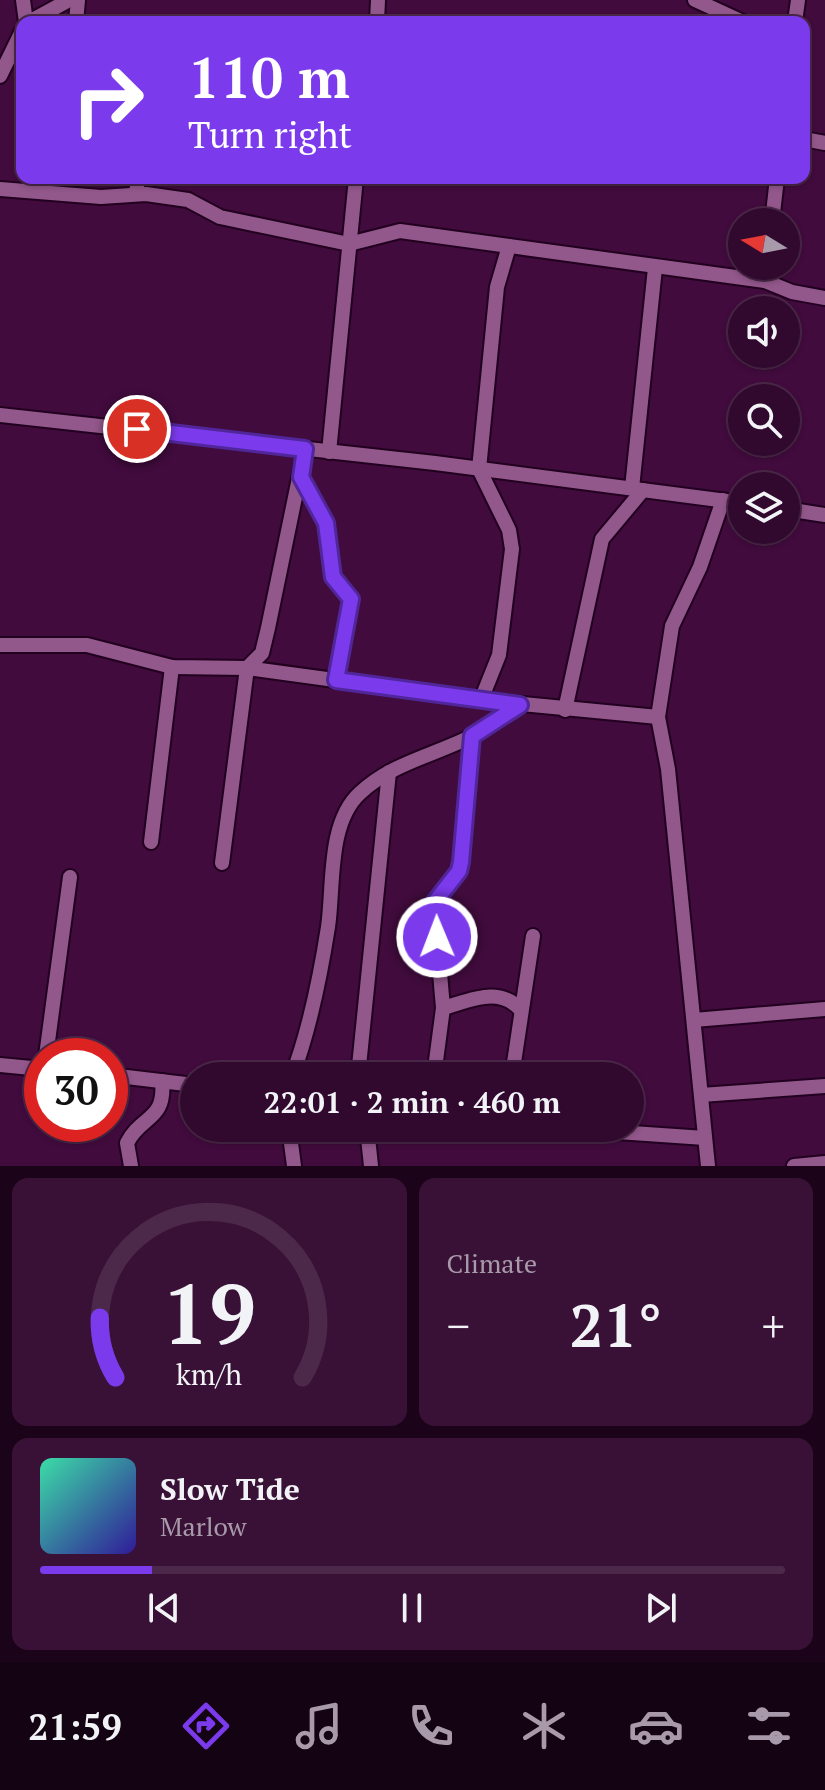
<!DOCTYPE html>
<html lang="en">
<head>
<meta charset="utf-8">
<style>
  :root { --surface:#31082e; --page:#391136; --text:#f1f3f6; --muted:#a89aaa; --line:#4c294a; --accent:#7c3aed }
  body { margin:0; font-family:"PT Serif",serif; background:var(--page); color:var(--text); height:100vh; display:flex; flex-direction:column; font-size:30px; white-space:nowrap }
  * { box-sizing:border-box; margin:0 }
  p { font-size:26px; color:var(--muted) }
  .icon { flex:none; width:44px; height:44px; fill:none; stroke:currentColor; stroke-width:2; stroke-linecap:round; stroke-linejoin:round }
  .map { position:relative; height:1166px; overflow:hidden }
  .details { display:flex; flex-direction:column; gap:12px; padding:12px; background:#1b0419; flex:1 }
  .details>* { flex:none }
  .hud { position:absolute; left:16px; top:16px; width:794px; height:168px; border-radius:16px; box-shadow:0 2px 6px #0004,0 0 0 2px var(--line); background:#7c3aed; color:#fff; overflow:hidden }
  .needle { width:52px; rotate:280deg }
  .buttons { position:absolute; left:728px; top:208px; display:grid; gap:16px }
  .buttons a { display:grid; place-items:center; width:72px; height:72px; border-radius:50%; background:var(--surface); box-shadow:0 2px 6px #0004,0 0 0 2px var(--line); font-size:40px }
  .speed { position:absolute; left:24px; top:1038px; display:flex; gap:16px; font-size:40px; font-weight:700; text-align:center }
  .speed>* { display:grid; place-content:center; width:104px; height:104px; border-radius:50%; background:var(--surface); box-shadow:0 2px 6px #0004,0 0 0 2px var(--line); line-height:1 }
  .speed .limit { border:12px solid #d22; background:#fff; color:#111 }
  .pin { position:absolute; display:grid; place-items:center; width:68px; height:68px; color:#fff; margin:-34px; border:4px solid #fff; border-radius:50%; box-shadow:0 2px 8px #0007 }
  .me { position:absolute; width:88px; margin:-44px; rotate:359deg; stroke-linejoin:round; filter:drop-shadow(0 0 6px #0008) }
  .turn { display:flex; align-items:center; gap:28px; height:168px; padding:0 40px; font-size:36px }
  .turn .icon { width:104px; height:104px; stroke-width:2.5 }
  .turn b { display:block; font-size:56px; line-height:68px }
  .big { font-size:60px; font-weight:600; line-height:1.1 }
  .details .card { flex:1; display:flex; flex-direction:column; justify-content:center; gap:12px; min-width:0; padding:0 28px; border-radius:16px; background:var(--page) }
  .details .dial { align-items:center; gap:0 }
  .dial svg { height:208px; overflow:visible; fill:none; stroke:var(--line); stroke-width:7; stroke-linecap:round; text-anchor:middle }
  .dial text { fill:var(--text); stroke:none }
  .song { display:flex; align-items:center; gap:24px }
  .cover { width:96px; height:96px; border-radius:12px; background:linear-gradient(135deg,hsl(160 70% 55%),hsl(250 70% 35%)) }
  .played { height:8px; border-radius:4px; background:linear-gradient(90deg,var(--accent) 15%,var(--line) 15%) }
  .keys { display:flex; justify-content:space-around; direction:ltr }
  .heat { display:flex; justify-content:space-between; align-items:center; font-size:44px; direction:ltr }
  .details .tiles { flex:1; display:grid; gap:12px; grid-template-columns:1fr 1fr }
  .card:last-child { grid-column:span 2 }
  .trip { position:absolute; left:180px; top:1062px; width:464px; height:80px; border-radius:40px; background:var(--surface); box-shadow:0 2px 6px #0004,0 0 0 2px var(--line); font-weight:600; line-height:80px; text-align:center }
  .menu { display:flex; height:128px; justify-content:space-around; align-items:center; background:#140312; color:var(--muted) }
  .menu .icon { width:56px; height:56px }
  .menu .selected { color:var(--accent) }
  .menu b { font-size:36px; color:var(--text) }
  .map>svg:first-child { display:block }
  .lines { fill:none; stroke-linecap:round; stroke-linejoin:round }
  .minor-casing { stroke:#220020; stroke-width:18 }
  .minor { stroke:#92578b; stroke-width:14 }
  .route-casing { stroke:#51269a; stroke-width:20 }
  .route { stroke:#7c3aed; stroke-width:14 }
</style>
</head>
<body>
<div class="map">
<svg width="825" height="1166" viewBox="0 0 825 1166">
  <rect width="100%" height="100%" fill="#410b3d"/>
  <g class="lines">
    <defs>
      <g id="minor">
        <path d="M23,0l3,22"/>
        <path d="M695,0l48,22"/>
        <path d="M29,22l40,-22"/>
        <path d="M76,22l2,-22"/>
        <path d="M377,22l1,-22"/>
        <path d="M795,22l3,-22"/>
        <path d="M0,76l22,-45"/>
        <path d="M804,139l21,4"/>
        <path d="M0,189l101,8 45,-3 42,6 32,17 129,27 51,-13 365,50 2,-15"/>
        <path d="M136,194l2,-16"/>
        <path d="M772,222l5,-44"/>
        <path d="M765,281l27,11 33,6"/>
        <path d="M0,415l435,48 307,40"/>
        <path d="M329,452l27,-274"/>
        <path d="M301,477l25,46 7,54 18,22 -15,81"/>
        <path d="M632,488l23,-220"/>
        <path d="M786,509l39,6"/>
        <path d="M0,645h87l85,22 75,1 234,32 177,17"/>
        <path d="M481,700l18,-45 13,-106 -3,-19 -30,-61 18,-182 12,-41"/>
        <path d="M565,710l37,-171 41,-49"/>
        <path d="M151,842l21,-175"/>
        <path d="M222,863l25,-195 15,-15 6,-25 37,-179"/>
        <path d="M443,1008c29,-8 56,-22 78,2"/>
        <path d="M694,1020l131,-11"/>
        <path d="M46,1056l24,-179"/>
        <path d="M0,1065l42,4"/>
        <path d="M110,1075l84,10"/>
        <path d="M292,1076c18,-47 28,-98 36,-149 6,-40 -1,-104 32,-134 31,-29 71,-37 108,-55 19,-9 35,-21 52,-33"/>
        <path d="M358,1076l31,-304"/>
        <path d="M434,1076l9,-68 -9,-105 25,-32 2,-9 11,-126"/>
        <path d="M512,1076l21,-140"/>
        <path d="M701,1095l124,-9"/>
        <path d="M289,1128l5,38"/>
        <path d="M367,1128l4,38"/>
        <path d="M559,1128l146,10"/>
        <path d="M131,1166l-4,-23c14,-28 39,-22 35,-62"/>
        <path d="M708,1166l-40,-397 -10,-52 14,-91 28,-59 23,-67"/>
        <path d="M794,1166l31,-3"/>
      </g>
    </defs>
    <use href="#minor" class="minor-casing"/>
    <use href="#minor" class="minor"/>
  </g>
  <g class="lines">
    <defs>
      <path id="route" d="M137,429l168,20 -4,28 25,46 7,54 18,22 -15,81 184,25 -48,31 -11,126 -2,9 -25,32 3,34"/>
    </defs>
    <use href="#route" class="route-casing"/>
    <use href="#route" class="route"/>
  </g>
</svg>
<div class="buttons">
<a><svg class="needle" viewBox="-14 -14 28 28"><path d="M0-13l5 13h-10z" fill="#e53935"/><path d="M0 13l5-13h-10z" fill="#a89aaa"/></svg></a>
<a><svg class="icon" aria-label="sound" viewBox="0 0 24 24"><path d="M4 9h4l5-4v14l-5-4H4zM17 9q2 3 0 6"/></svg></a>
<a><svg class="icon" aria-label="search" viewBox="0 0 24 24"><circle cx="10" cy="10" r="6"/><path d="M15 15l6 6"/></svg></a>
<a><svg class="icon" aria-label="layers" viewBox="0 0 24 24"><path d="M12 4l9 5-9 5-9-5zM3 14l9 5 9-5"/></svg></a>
</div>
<div class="speed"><div class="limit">30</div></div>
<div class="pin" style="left:137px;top:429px;background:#d93025"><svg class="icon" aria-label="arrive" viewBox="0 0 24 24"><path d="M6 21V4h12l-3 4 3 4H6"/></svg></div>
<svg class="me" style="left:437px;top:937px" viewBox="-20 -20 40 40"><circle r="17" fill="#7c3aed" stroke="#fff" stroke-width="3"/><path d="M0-11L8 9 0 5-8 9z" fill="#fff"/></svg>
<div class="trip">22:01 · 2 min · 460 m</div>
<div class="hud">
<div class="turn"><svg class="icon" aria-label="right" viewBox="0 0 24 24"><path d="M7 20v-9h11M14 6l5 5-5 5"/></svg><div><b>110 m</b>Turn right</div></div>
</div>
</div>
<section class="details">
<div class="tiles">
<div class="card dial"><svg viewBox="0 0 100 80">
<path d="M14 69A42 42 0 1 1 86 69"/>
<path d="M14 69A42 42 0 0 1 8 46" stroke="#7c3aed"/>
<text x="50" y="56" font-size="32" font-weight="700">19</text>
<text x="50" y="72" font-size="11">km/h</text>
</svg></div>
<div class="card"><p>Climate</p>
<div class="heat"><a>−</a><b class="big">21°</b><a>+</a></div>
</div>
<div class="card">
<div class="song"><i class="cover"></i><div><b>Slow Tide</b><p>Marlow</p></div></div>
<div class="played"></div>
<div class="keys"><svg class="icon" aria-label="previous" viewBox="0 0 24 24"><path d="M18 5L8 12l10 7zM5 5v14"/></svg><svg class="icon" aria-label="pause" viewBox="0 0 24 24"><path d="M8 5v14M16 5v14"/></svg><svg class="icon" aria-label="next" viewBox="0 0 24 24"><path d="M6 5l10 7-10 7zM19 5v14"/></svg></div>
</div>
</div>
</section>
<nav class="menu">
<b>21:59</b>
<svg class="icon selected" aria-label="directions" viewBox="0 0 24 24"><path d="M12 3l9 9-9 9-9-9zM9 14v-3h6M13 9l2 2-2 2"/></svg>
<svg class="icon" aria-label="music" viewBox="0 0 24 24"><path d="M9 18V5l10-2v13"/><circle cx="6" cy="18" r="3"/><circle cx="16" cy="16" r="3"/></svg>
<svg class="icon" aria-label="phone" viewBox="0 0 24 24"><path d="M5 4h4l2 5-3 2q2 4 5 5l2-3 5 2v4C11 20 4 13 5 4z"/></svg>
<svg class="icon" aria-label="climate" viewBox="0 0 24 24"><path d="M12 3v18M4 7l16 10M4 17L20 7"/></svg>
<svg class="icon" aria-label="car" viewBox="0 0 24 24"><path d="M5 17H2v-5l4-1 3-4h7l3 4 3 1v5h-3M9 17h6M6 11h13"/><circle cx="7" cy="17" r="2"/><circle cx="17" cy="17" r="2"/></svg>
<svg class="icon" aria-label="filters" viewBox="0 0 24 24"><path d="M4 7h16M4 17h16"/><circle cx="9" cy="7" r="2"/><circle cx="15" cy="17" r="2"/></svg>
</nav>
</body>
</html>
